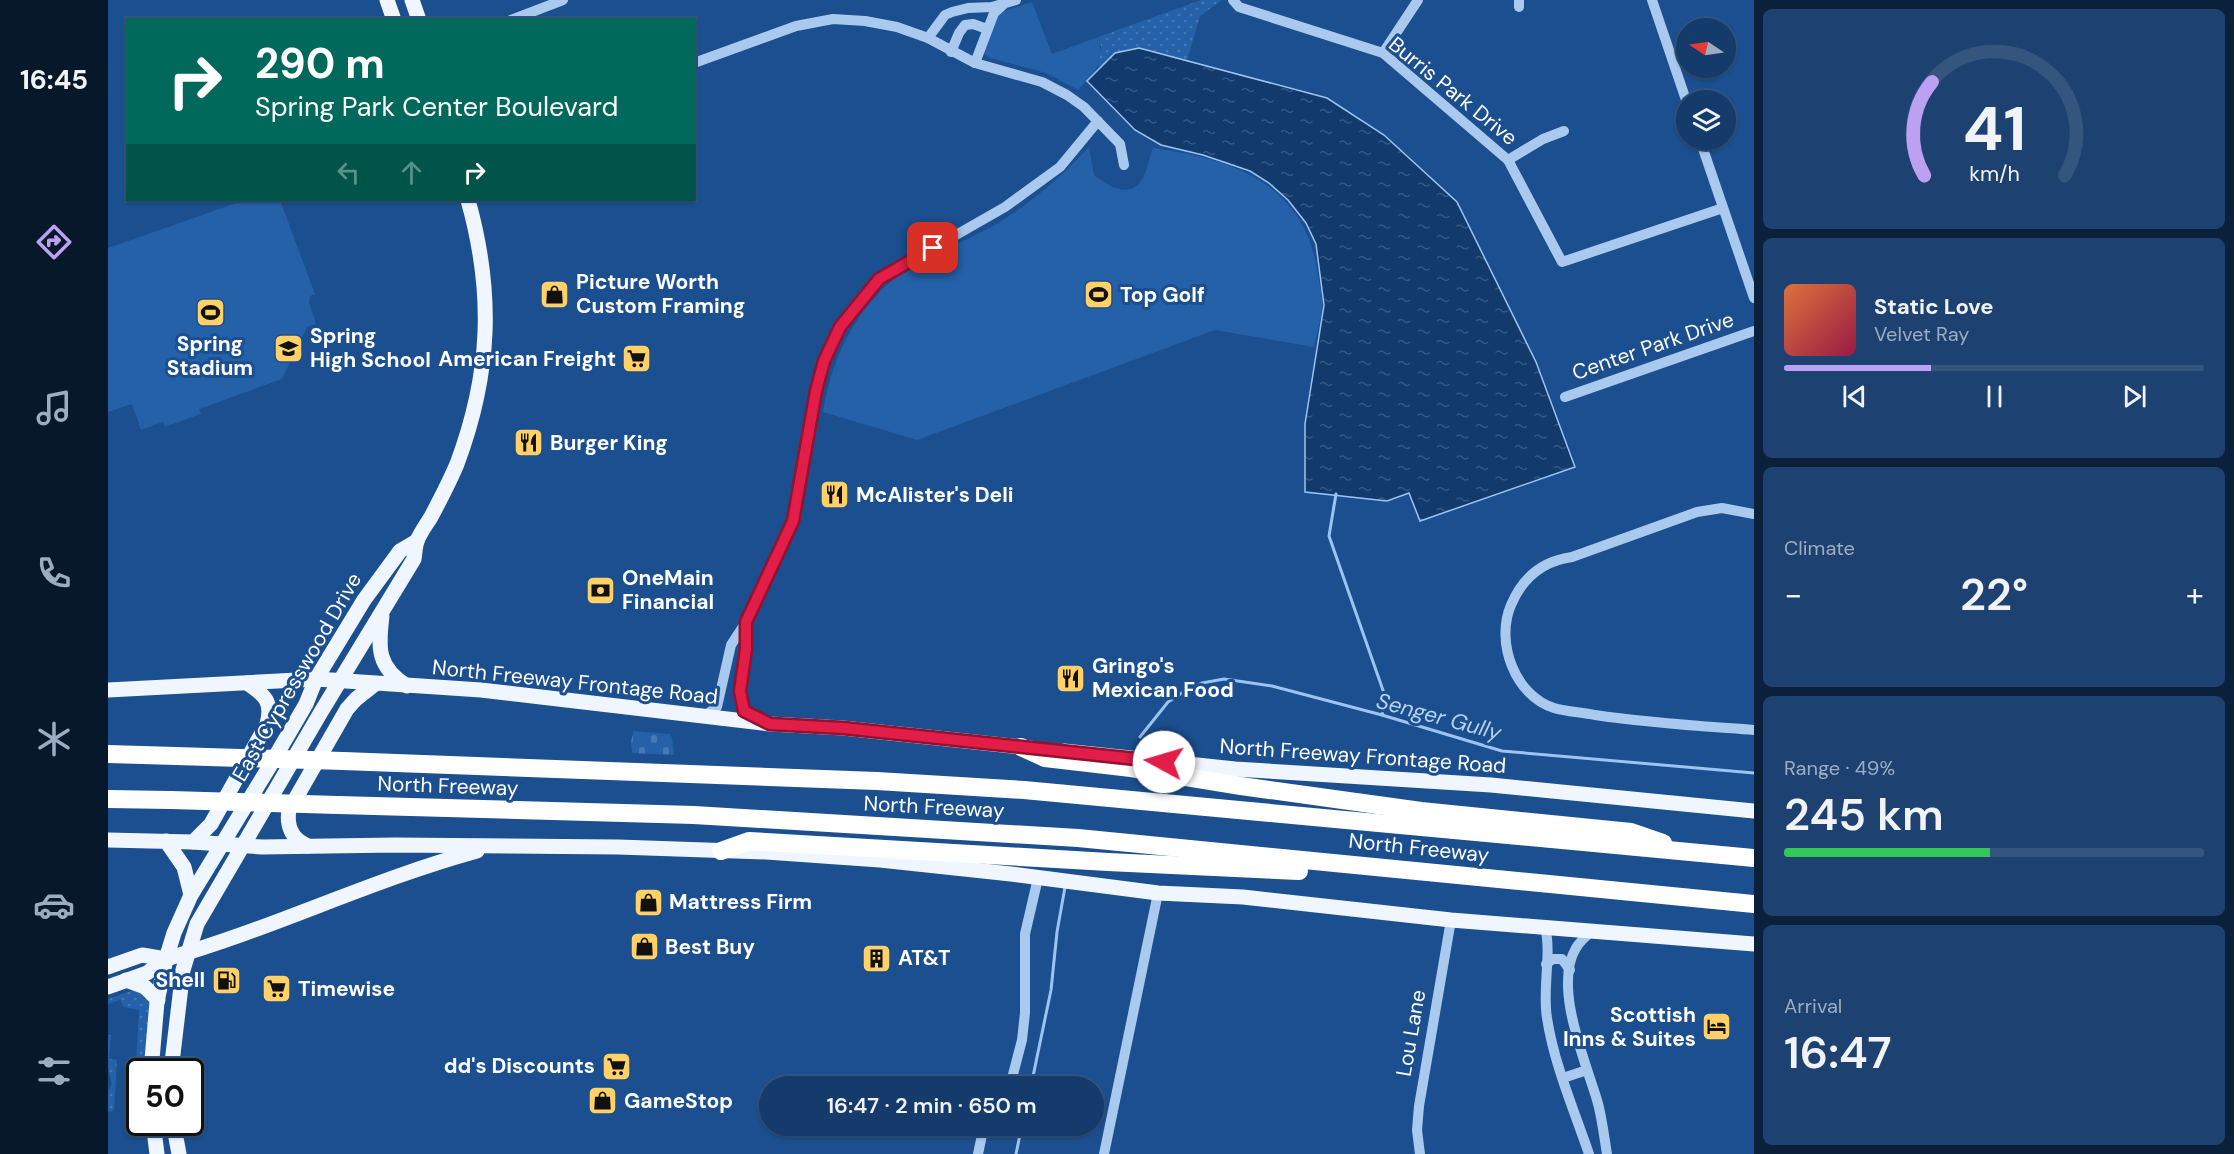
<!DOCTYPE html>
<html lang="en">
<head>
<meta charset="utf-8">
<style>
  :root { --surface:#143b6b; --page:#1d4271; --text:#f1f3f6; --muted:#9dadc1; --line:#33557e; --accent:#bca0f2 }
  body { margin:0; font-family:"DM Sans",sans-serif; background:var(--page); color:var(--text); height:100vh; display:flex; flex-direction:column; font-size:22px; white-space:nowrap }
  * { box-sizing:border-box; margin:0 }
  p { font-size:20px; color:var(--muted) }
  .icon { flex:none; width:33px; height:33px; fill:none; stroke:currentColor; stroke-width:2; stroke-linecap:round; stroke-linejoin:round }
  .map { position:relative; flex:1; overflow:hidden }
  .drawer { display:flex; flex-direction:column; gap:9px; padding:9px; background:#0b203b; width:480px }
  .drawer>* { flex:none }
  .top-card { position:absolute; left:18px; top:18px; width:570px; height:183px; border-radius:0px; box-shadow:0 2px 4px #0004,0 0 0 2px var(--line); background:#00695c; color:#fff; overflow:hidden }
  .needle { width:39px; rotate:283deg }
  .fabs { position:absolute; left:1568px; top:18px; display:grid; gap:12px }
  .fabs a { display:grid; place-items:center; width:60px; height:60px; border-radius:50%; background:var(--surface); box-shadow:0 2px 4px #0004,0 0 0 2px var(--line); font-size:30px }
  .speed { position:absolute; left:18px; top:1058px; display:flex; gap:12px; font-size:30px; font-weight:700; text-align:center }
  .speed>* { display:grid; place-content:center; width:78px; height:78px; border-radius:50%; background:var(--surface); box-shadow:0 2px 4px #0004,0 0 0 2px var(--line); line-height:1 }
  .speed .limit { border:3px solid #111; border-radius:9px; background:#fff; color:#111 }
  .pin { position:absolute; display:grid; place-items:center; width:51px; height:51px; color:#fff; margin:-26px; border-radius:12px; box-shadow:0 3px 9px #0006 }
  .me { position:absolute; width:66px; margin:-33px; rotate:276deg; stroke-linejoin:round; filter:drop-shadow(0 0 4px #0008) }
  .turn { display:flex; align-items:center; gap:21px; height:126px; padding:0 30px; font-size:27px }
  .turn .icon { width:78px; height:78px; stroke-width:2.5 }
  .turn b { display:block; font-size:42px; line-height:51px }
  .lanes { display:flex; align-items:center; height:57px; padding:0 30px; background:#0003; justify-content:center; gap:30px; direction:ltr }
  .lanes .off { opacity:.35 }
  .big { font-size:45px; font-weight:600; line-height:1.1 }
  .drawer .card { flex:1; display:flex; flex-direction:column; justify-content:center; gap:9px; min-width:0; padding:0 21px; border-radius:9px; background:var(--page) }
  .drawer .dial { align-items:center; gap:0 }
  .dial svg { height:156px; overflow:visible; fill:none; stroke:var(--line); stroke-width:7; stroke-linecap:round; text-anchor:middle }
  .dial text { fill:var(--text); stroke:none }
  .song { display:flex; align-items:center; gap:18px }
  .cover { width:72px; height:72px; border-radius:9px; background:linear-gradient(135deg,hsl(20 70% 55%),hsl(340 70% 35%)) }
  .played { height:6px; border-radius:3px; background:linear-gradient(90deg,var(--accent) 35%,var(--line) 35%) }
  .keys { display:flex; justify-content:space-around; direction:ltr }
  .heat { display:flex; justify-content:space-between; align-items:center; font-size:33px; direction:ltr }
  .charge { height:9px; border-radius:4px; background:linear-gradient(90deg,#34c759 49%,var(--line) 0) }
  .trip { position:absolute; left:651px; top:1076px; width:345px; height:60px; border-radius:30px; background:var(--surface); box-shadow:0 2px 4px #0004,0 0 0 2px var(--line); font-weight:600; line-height:60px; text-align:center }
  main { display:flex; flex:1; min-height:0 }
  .tab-bar { display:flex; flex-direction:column; width:108px; justify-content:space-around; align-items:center; background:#08182b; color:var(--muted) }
  .tab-bar .icon { width:42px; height:42px }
  .tab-bar .selected { color:var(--accent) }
  .tab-bar b { font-size:27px; color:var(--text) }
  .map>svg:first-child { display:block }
  .grass { fill:url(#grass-dots) }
  .cemetery { fill:url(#cemetery-stones) }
  .park { fill:#2461a8 }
  .water { fill:url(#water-ripples); stroke:#9cc4f0; stroke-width:1.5 }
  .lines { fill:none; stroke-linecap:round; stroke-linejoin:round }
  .stream { stroke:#9cc4f0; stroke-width:3 }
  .minor { stroke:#a9c9ee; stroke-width:10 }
  .major { stroke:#f0f6ff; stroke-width:15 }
  .highway { stroke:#fff; stroke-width:18 }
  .highway-bridge { stroke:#fff; stroke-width:18 }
  .route-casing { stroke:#92132f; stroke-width:15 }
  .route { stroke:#e11d48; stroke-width:10 }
  .labels { text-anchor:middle; stroke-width:6; stroke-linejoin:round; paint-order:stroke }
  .street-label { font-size:21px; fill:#fff; stroke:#1b4f8f }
  .poi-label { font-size:21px; font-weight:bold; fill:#fff; stroke:#1b4f8f; text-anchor:start }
  .water-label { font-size:22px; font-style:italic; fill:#b5d3f5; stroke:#1b4f8f }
</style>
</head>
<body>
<main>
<nav class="tab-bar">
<b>16:45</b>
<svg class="icon selected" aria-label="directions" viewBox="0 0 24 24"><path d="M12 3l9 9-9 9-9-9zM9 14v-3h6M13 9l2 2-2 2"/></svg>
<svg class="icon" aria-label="music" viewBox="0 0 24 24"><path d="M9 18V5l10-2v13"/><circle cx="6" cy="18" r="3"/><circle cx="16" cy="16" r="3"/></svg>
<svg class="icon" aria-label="phone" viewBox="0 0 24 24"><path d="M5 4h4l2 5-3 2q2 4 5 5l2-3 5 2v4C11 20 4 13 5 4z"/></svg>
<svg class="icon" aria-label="climate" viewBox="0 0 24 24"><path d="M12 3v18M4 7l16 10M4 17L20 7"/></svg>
<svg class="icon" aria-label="car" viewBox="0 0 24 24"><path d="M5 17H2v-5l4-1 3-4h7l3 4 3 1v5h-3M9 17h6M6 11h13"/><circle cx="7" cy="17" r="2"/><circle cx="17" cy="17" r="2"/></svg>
<svg class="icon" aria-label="filters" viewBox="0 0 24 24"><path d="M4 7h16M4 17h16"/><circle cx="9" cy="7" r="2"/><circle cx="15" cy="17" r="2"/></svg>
</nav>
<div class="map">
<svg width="1646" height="1154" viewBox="0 0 1646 1154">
  <defs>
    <pattern id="grass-dots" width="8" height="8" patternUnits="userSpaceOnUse" patternTransform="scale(1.5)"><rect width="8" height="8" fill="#2461a8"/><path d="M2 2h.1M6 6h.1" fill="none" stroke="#4579b5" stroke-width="1.8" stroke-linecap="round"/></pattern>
    <pattern id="cemetery-stones" width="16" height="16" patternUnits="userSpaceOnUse" patternTransform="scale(1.5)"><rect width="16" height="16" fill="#2461a8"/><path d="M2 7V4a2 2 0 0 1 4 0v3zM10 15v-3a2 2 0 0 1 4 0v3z" fill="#4579b5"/></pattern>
    <pattern id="water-ripples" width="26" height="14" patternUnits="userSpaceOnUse" patternTransform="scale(1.5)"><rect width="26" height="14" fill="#123a6d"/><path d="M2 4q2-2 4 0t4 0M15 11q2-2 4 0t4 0" fill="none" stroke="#365883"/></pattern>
  </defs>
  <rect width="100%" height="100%" fill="#1b4f8f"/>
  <g class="grass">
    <path d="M1093,0h21l-22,16 -13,44 -48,-12 -24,5 -17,16 3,-23 -3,-9z"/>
    <path d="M25,990h6l12,14 -5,67h-6l-1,45 -14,1 8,-2 6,-105 -16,-3 -3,-7 -12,4v-5z"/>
    <path d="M0,1035h3l-2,24 8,1 -3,51 -6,1v-20l4,-8 -4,-17z"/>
  </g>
  <path class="cemetery" d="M525,731l37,3 2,4 2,17 -42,-2 -1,-10z"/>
  <g class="park">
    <path d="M924,2l20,52 46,-17c7,27 -3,35 -20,53l-32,-17 -56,-15 -5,-3 -2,-5 16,-37z"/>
    <path d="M981,147l5,28c12,10 35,24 47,6 6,-9 8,-23 12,-33 77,10 151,35 164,122 2,12 6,25 5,37 -1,13 -5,27 -8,40l-99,-17 -298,110 -94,-28c9,-60 40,-118 94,-149 28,-15 59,-26 86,-43 32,-20 60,-45 86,-73z"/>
    <path d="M137,200h35l35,94 -5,2 -1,6 7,22 -9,3 -25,52 -83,30 2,5 -36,13 -2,-5 -22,8 -9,-26 -24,8v-164z"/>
  </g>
  <path class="water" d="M1031,48l188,50 57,37 73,67 79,160 39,105 -155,54 -11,-28 -22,8 -82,-9v-68l19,-119 -8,-61 -10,-21 -18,-23 -19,-17 -19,-12 -47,-16 -42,-10 -26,-15 -48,-49 28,-28z"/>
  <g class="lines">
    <g class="stream">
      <path d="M1228,494l-7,42 56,160 -3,19"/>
      <path d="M1032,737l28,-35 17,-11 17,-8 22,-4 48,7 110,29 120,36 252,22"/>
      <path d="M923,1086l20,-96 6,-58 8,-45"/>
      <path d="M908,1154l6,-29"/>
    </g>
    <g class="minor">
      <path d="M1125,0l6,7 144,46 125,107 54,102 161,-54"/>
      <path d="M1411,0v7"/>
      <path d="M1544,0l34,100"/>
      <path d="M403,20l52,-20"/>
      <path d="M820,38l17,-23 7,-3 16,-4 24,-1 24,-7"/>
      <path d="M843,52l8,-19 6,-8 8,-1 14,5"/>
      <path d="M1275,53l35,-53"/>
      <path d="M586,63l102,-37 37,-7 32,2 32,6 31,11 47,25 67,19 25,13 17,12 36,37 4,21"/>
      <path d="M867,63l19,-50 9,-8"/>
      <path d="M1592,140l54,158"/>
      <path d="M1400,160l35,-21 21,-8"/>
      <path d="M1457,397l189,-66"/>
      <path d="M1646,514l-32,-6 -25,4 -125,45c-30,4 -50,22 -61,48 -16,37 4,91 43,103 13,4 28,4 41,7 53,8 106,11 159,15"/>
      <path d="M638,622v27l-6,42 4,20 18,9"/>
      <path d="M596,716l13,-9 14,-62 15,-23 47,-101 23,-130 8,-30 16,-34 39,-48 126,-72 55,-40 38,-46"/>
      <path d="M1437,927c7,27 -3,61 2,91 7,46 27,92 42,136"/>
      <path d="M1484,931c-6,5 -12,10 -16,17 -23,38 9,112 21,152 5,17 7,36 10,54"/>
      <path d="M1438,964l7,-5h9l8,11"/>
      <path d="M1455,1078l24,-8"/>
      <path d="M902,1086l12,-46 3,-27v-79l13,-56"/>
      <path d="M870,1154l4,-19 5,-10"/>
      <path d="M996,1154l54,-261"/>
      <path d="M1312,1154l-3,-24 2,-24 32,-186"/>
    </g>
    <g class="major">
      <path d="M279,0l7,20"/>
      <path d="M304,0l7,20"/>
      <path d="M274,616c-4,32 -5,51 25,70"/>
      <path d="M0,690l208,-11 165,11 289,34 73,4 188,20"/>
      <path d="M956,751l171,18 256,16 263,26"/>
      <path d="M0,840l85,2 69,5 133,-2 223,2 148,5 114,8 131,14 147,19 85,4 208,23 303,24"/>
      <path d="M58,841l18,26 7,28"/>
      <path d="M85,842l18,-18 56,-100c6,-22 -2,-29 -20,-41"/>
      <path d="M200,846c-15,-6 -22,-19 -19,-36l58,-101 9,-10 19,-15"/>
      <path d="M0,967l34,-12 24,4"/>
      <path d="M18,980l19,7 13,13"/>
      <path d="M0,987l39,-14 19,-14c106,-30 205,-79 311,-108"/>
      <path d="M43,1071l6,-69 9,-43 8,-26 17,-38 80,-131 35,-60 10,-25 48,-79 36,-49 17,-10"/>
      <path d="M63,1071l12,-101 14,-46 124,-212 93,-153c1,-5 1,-12 3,-18 3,-8 9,-16 14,-24 9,-17 18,-34 26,-53 34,-91 37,-171 11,-264"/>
      <path d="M45,1122l4,32"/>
      <path d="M65,1122l6,32"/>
    </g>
    <g class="highway">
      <path d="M913,747l24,11 86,10 110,18 180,25 210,21 32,11"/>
      <path d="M0,754l68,2"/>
      <path d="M235,761l534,20 147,9 730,68"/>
      <path d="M0,799l63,1"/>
      <path d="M230,805l356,10 384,23 676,66"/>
      <path d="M613,851l28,-10 359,21 191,9"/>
    </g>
    <g class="highway-bridge">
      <path d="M68,756l167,5"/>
      <path d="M63,800l167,5"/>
    </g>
  </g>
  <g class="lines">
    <defs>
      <path id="route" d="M825,248l-54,31 -39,48 -16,34 -8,30 -23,130 -47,101v27l-6,42 4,20 26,13 73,4 321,34"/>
    </defs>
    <use href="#route" class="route-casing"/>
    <use href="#route" class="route"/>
  </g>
  <defs>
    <symbol id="shop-square" viewBox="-11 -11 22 22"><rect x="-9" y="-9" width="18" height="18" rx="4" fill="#ffd166" stroke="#1b4f8f"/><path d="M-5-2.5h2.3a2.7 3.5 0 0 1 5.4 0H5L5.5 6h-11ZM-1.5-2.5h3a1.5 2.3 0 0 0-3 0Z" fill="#111"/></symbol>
    <symbol id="stadium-square" viewBox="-11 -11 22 22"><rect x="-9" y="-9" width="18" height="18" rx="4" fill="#ffd166" stroke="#1b4f8f"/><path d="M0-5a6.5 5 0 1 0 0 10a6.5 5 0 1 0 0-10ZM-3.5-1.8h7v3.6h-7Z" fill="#111"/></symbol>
    <symbol id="school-square" viewBox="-11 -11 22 22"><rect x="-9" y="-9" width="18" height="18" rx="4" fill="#ffd166" stroke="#1b4f8f"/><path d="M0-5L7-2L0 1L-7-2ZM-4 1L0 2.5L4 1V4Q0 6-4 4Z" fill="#111"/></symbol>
    <symbol id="supermarket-square" viewBox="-11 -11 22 22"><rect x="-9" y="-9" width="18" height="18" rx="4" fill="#ffd166" stroke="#1b4f8f"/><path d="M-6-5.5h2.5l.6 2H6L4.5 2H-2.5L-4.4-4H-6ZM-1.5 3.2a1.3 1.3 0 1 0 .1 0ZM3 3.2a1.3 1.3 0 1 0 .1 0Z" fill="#111"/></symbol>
    <symbol id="restaurant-square" viewBox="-11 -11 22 22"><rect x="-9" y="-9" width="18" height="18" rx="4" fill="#ffd166" stroke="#1b4f8f"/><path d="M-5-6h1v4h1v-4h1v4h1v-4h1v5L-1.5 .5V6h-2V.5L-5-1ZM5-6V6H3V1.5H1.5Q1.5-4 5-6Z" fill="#111"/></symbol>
    <symbol id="bank-square" viewBox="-11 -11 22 22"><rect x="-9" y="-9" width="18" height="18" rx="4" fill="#ffd166" stroke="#1b4f8f"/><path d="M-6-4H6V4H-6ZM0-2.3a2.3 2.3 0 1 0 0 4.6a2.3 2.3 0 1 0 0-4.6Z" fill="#111"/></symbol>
    <symbol id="building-square" viewBox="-11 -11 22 22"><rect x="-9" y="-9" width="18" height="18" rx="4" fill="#ffd166" stroke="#1b4f8f"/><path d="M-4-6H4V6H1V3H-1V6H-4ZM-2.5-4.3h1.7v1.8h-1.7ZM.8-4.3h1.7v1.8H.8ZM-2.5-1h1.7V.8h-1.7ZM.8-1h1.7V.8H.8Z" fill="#111"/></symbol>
    <symbol id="fuel-square" viewBox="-11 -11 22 22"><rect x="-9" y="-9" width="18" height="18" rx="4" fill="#ffd166" stroke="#1b4f8f"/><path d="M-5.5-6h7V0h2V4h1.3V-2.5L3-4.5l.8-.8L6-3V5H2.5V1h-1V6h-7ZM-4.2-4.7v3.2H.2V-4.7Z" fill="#111"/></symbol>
    <symbol id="hotel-square" viewBox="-11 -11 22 22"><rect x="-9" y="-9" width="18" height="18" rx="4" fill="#ffd166" stroke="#1b4f8f"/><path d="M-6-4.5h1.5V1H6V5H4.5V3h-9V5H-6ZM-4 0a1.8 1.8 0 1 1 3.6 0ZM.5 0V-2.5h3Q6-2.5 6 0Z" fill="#111"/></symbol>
  </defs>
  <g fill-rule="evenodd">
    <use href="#shop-square" x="430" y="278" width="33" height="33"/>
    <use href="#stadium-square" x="974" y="278" width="33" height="33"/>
    <use href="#stadium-square" x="86" y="296" width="33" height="33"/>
    <use href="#school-square" x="164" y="332" width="33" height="33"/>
    <use href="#supermarket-square" x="512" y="342" width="33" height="33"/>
    <use href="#restaurant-square" x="404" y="426" width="33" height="33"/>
    <use href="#restaurant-square" x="710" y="478" width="33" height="33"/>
    <use href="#bank-square" x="476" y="574" width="33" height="33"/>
    <use href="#restaurant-square" x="946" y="662" width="33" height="33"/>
    <use href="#shop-square" x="524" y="886" width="33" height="33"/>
    <use href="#shop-square" x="520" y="930" width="33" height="33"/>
    <use href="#building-square" x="752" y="942" width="33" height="33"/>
    <use href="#fuel-square" x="102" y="964" width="33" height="33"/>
    <use href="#supermarket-square" x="152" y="972" width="33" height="33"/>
    <use href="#hotel-square" x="1592" y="1010" width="33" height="33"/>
    <use href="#supermarket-square" x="492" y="1050" width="33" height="33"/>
    <use href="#shop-square" x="478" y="1084" width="33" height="33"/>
  </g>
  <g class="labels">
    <g class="street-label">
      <text transform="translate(1345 91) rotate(39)" y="7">Burris Park Drive</text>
      <text transform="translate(1545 346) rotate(-19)" y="7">Center Park Drive</text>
      <text transform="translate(189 677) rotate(-60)" y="7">East Cypresswood Drive</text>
      <text transform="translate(467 682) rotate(6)" y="7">North Freeway Frontage Road</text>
      <text transform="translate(1255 756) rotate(4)" y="7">North Freeway Frontage Road</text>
      <text transform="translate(340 786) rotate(2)" y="7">North Freeway</text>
      <text transform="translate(826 807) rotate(3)" y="7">North Freeway</text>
      <text transform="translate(1311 848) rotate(6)" y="7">North Freeway</text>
      <text transform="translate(1303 1033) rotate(-80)" y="7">Lou Lane</text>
    </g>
    <g class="poi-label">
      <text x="468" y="289">Picture Worth<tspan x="468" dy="24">Custom Framing</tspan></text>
      <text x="1012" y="302">Top Golf</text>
      <text x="202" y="343">Spring<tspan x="202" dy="24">High School</tspan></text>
      <text x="102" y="351" text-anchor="middle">Spring<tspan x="102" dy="24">Stadium</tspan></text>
      <text x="508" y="366" text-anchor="end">American Freight</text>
      <text x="442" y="450">Burger King</text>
      <text x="748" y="502">McAlister's Deli</text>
      <text x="514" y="585">OneMain<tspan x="514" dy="24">Financial</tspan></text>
      <text x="984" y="673">Gringo's<tspan x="984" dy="24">Mexican Food</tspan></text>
      <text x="561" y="909">Mattress Firm</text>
      <text x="557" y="954">Best Buy</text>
      <text x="790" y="965">AT&amp;T</text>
      <text x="97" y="987" text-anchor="end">Shell</text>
      <text x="190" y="996">Timewise</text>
      <text x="1588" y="1022" text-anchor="end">Scottish<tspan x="1588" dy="24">Inns &amp; Suites</tspan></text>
      <text x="487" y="1073" text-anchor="end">dd's Discounts</text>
      <text x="516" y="1108">GameStop</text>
    </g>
    <g class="water-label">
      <text transform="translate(1331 716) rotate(15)" y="8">Senger Gully</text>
    </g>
  </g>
</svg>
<div class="fabs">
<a><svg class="needle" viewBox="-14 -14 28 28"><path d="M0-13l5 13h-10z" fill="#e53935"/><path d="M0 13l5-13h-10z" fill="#9dadc1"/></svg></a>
<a><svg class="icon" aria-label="layers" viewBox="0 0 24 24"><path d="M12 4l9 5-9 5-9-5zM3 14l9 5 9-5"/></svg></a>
</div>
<div class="speed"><div class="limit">50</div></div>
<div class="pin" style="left:825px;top:248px;background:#d93025"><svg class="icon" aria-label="arrive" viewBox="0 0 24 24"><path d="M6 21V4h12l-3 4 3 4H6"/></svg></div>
<svg class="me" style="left:1056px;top:762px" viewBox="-20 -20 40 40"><circle r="19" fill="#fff"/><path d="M0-13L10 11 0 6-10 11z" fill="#e11d48"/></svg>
<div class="trip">16:47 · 2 min · 650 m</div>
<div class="top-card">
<div class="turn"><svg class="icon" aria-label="right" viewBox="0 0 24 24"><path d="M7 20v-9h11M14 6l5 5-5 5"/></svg><div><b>290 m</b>Spring Park Center Boulevard</div></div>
<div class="lanes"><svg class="icon off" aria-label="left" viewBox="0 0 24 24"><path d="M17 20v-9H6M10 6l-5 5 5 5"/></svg><svg class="icon off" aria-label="ahead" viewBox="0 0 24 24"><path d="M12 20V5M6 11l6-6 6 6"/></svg><svg class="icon" aria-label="right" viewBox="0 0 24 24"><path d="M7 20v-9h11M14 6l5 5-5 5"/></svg></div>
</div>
</div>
<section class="drawer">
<div class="card dial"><svg viewBox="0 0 100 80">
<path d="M14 69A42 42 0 1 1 86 69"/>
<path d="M14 69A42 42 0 0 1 18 21" stroke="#bca0f2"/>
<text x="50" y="56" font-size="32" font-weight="700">41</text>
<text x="50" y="72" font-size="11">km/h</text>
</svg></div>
<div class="card">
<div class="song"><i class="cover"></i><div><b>Static Love</b><p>Velvet Ray</p></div></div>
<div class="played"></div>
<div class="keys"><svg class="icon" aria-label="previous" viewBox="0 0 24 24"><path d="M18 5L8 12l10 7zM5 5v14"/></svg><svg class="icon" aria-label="pause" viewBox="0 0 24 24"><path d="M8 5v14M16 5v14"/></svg><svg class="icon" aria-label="next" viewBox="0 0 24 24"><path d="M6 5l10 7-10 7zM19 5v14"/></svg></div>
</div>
<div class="card"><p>Climate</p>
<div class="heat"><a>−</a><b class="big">22°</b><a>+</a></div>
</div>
<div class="card"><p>Range · 49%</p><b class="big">245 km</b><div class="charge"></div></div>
<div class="card"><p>Arrival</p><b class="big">16:47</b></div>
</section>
</main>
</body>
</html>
